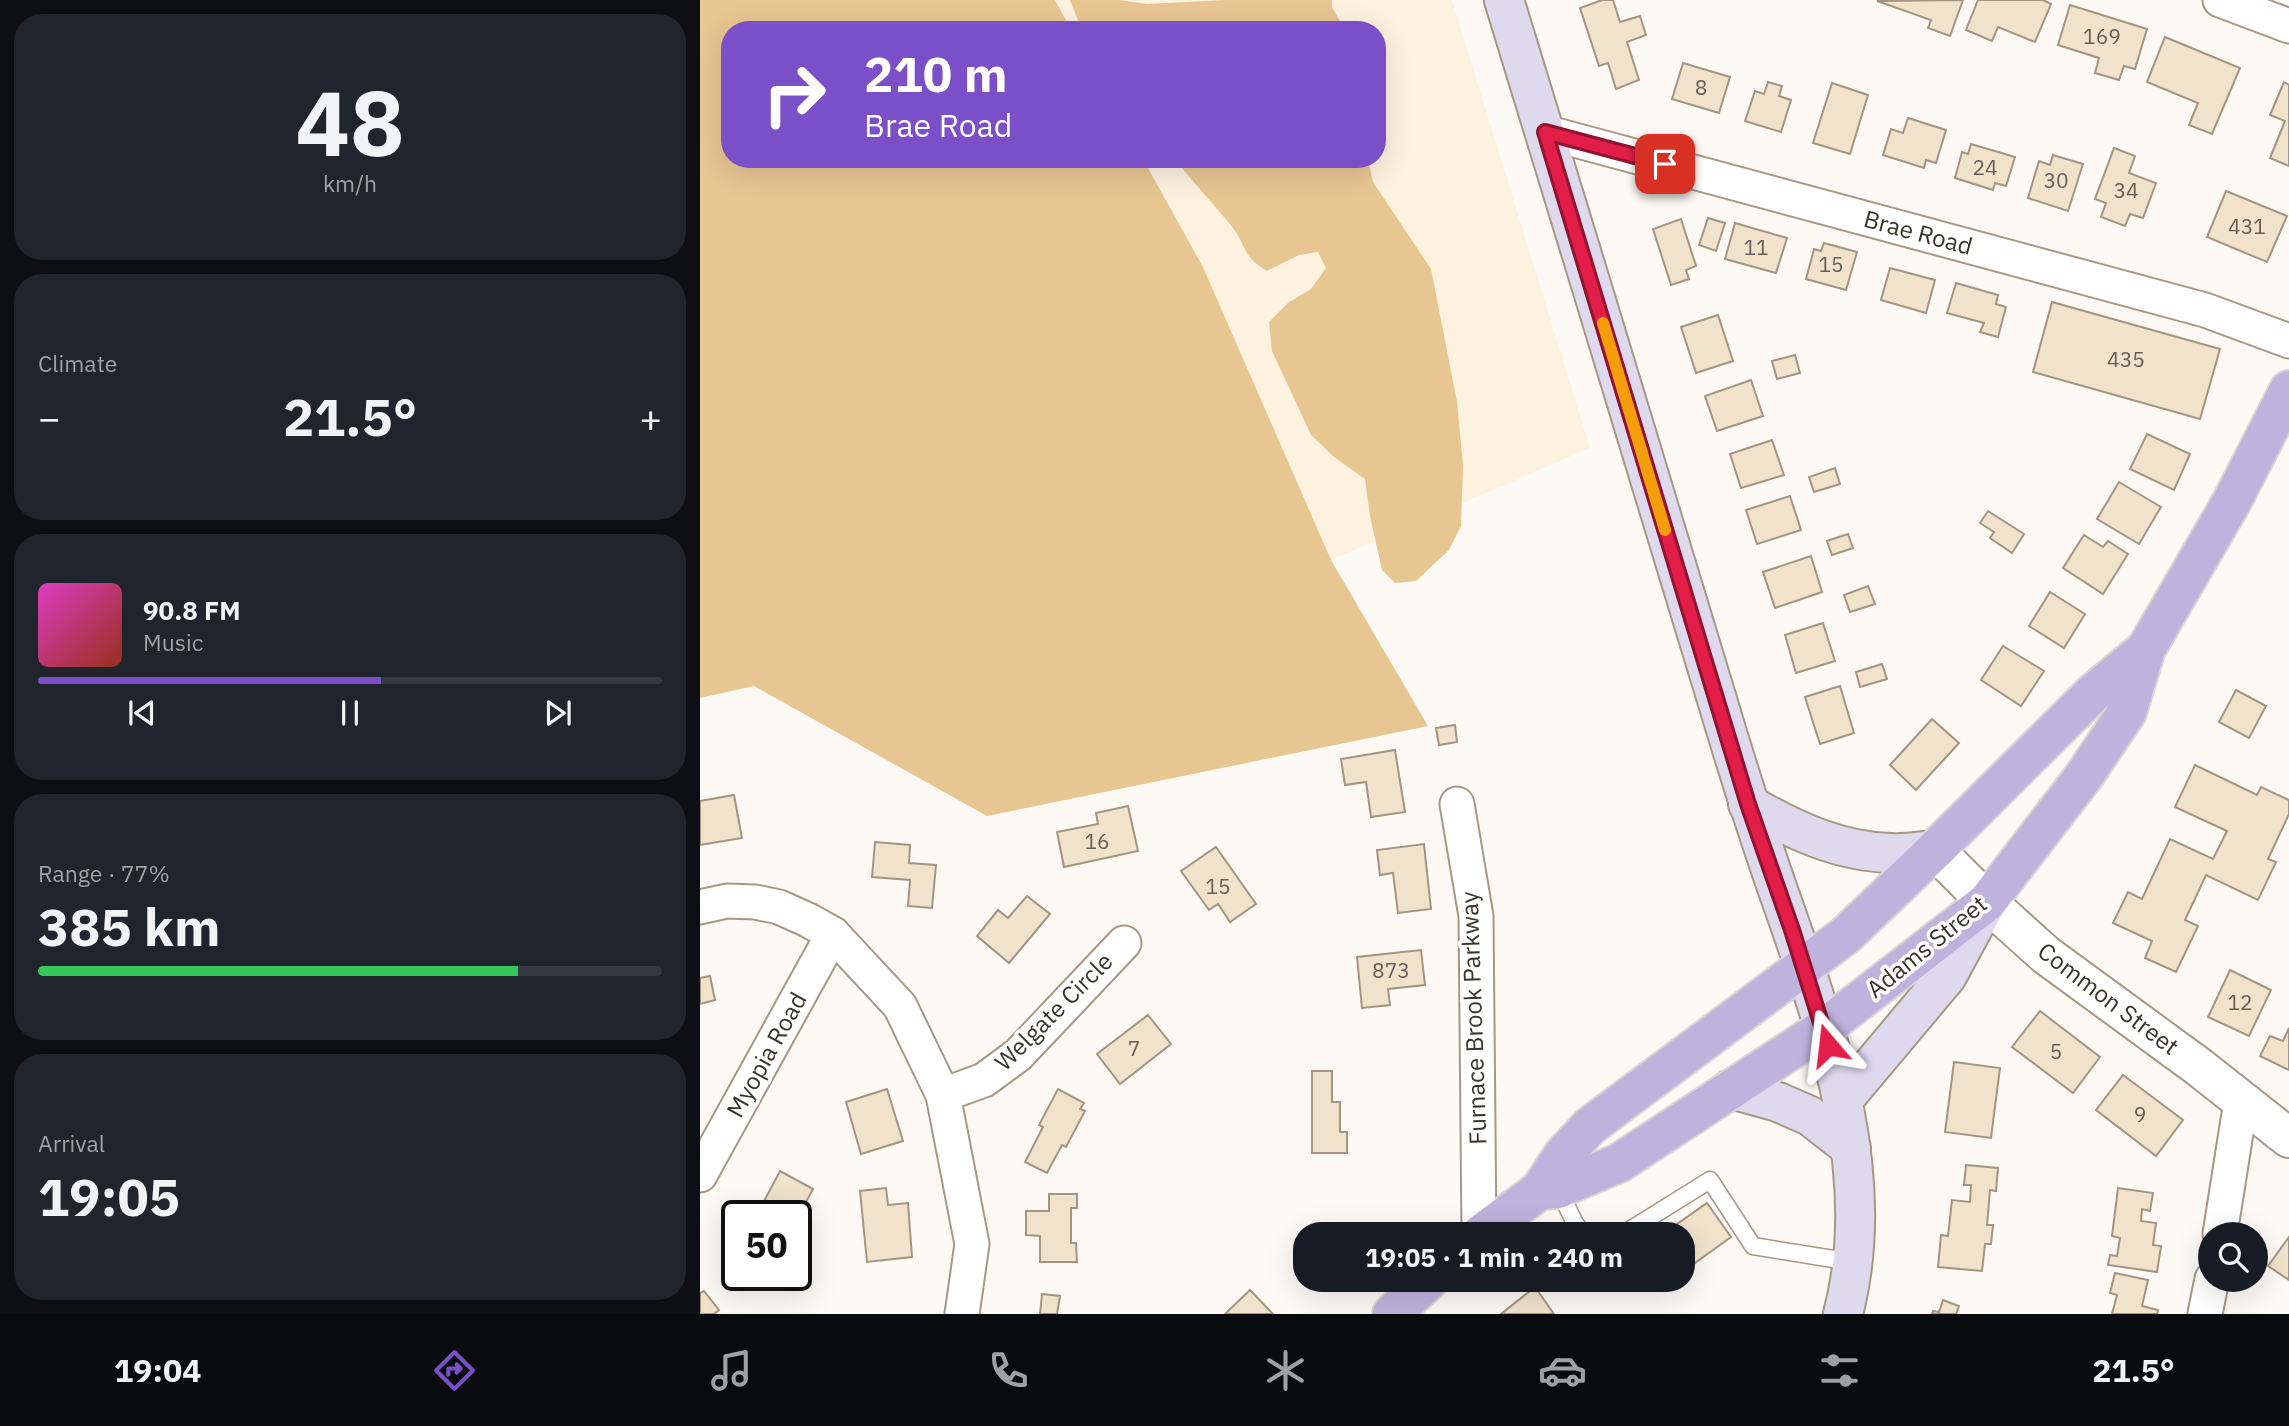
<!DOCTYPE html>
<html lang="en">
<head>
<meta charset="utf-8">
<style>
  :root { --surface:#171b24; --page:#20242c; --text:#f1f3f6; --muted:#9ea1a6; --line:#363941; --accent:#7a4fc8 }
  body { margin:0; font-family:"IBM Plex Sans",sans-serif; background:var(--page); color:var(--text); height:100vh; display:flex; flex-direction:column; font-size:26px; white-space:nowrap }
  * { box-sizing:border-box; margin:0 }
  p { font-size:23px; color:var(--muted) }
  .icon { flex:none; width:38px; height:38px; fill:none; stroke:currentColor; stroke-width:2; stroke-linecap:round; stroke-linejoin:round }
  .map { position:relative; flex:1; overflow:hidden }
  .panel { display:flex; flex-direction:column; gap:14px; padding:14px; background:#0d0f14; width:700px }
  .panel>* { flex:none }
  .guide { position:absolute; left:21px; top:21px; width:665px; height:147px; border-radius:28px; box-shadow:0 7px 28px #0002; background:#7a4fc8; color:#fff; overflow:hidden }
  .tools { position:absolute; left:1498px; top:1222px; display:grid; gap:14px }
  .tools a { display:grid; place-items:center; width:70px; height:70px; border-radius:50%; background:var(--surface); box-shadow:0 7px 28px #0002; font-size:35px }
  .speed { position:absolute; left:21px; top:1200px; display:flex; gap:14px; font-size:35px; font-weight:700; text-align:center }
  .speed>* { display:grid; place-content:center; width:91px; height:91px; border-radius:50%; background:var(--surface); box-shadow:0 7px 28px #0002; line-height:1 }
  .speed .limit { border:4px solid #111; border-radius:10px; background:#fff; color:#111 }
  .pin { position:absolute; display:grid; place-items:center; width:60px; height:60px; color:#fff; margin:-30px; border-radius:14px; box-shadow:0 4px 10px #0006 }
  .me { position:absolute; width:77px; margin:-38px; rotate:343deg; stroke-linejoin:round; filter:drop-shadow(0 0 5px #0008) }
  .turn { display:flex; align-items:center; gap:24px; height:147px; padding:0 28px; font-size:32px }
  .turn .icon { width:91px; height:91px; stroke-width:2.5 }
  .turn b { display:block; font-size:49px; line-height:60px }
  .big { font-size:52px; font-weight:800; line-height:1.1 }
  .panel .card { flex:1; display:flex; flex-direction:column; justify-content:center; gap:10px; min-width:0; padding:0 24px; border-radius:28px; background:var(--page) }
  .panel .dial { align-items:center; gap:0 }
  .dial b { font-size:91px; line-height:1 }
  .song { display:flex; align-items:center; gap:21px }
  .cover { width:84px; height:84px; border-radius:10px; background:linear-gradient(135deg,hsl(310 70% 55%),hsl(10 70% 35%)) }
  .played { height:7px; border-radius:4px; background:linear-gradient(90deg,var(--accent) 55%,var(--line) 55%) }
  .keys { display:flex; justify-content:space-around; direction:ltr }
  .heat { display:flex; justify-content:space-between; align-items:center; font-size:38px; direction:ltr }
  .charge { height:10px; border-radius:5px; background:linear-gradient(90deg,#34c759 77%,var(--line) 0) }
  .trip { position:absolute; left:593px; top:1222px; width:402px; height:70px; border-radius:28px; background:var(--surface); box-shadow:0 7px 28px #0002; font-weight:800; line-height:70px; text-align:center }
  .menu { display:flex; height:112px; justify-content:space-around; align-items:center; background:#090b0e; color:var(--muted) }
  .menu .icon { width:49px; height:49px }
  .menu .current { color:var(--accent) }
  .menu b { font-size:32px; color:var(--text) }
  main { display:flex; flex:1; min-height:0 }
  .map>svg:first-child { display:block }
  .built { fill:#fdf2e0 }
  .green { fill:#e8c692 }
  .building { fill:#f1e2cc; stroke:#a39581; stroke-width:2 }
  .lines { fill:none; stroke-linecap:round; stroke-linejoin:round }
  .service-casing { stroke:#a69883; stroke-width:19 }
  .minor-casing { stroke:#a69883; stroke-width:37 }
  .tertiary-casing { stroke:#a69883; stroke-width:42 }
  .secondary-casing { stroke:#a69883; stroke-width:42 }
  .primary-casing { stroke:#d7d6d5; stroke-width:42 }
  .service { stroke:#fff; stroke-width:16 }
  .minor { stroke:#fff; stroke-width:33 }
  .tertiary { stroke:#fff; stroke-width:38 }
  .secondary { stroke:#dfd9ee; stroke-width:38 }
  .primary { stroke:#bfb3dd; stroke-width:38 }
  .route-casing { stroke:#92132f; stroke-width:18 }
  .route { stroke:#e11d48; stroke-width:12 }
  .slow { stroke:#f59e0b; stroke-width:12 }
  .labels { text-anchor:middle; stroke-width:7; stroke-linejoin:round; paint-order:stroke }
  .number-label { font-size:21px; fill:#675f53 }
  .street-label { font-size:24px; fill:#39332b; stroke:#fff }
</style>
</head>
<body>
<main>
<section class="panel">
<div class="card dial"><b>48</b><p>km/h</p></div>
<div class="card"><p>Climate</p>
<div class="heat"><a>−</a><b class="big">21.5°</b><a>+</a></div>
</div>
<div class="card">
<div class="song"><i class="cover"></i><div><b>90.8 FM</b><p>Music</p></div></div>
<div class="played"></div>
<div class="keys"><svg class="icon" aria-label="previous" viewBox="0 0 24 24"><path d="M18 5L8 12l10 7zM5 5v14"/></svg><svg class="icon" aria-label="pause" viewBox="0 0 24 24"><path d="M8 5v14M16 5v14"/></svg><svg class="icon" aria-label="next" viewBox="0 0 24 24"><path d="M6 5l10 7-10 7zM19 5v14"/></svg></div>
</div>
<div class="card"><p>Range · 77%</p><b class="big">385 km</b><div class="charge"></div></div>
<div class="card"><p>Arrival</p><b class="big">19:05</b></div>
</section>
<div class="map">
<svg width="1589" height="1314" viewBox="0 0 1589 1314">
  <rect width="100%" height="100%" fill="#fdfaf5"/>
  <path class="built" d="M355,0h397l138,448 -259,112 -128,-293 -60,-108h234v-129h-306z"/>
  <g class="green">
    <path d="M0,0h355l16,30h-341v129h413l60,108 128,293 97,166 -441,90 -233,-130 -54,12z"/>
    <path d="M370,0h49l28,4 78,-4h107v7l13,23h-263z"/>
    <path d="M475,159h193l5,23 58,87 26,133 6,63 -2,61 -12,24 -33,31 -21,2 -13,-13 -12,-54 -5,-37 -31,-22 -23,-22 -39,-84 -3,-29 20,-20 22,-13 15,-21 -8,-16 -19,3 -32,16c-25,-15 -19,-22 -34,-43 -18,-23 -40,-45 -58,-69z"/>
  </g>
  <g class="building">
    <path d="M902,0h11l7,22 20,-6 6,19 -19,7 12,38 -23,9 -8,-26 -9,3 -19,-58z"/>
    <path d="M1263,0l-13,36 -22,-8 3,-8 -54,-19z"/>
    <path d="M1278,0h65l8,4 -16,38 -37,-15 -6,14 -26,-11z"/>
    <path d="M1370,5l77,24 -12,40 -11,-3 -5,14 -24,-7 4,-15 -41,-13z"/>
    <path d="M1465,37l75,31 -28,66 -23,-9 9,-22 -51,-21z"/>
    <path d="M983,63l47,14 -11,36 -47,-14z"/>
    <path d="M1068,82l14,4 -3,10 12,4 -10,32 -36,-11 10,-30 9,3z"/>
    <path d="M1584,82l5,3v81l-19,-8 15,-37 -15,-6z"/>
    <path d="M1132,83l36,12 -18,59 -37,-11z"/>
    <path d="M1208,118l38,12 -10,33 -10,-3 -2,8 -41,-13 8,-26 12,4z"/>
    <path d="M1271,144l44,13 -9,29 -11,-3 -2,7 -38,-12 7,-26 6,2z"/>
    <path d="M1414,148l21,8 -6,17 27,10 -13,35 -13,-4 -5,12 -24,-9 5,-14 -11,-4z"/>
    <path d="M1353,155l30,9 -15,47 -40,-13 11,-37 11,4z"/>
    <path d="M1526,191l61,25 -20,46 -60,-25z"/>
    <path d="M1008,218l17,5 -9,28 -17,-6z"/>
    <path d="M981,219l15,47 -10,4 3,9 -18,6 -18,-56z"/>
    <path d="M1035,223l52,15 -11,35 -51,-14z"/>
    <path d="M1124,243l33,9 -11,38 -40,-11 8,-30 7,2z"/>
    <path d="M1190,268l45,12 -9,33 -45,-13z"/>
    <path d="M1256,283l42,12 -2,9 10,3 -8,30 -18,-5 4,-9 -37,-10z"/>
    <path d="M1352,302l168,47 -20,70 -167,-47z"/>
    <path d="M1018,315l15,46 -37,12 -15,-46z"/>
    <path d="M1095,355l5,18 -23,6 -5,-18z"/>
    <path d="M1051,380l12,36 -46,15 -12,-35z"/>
    <path d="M1447,434l43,20 -16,36 -44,-21z"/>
    <path d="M1072,440l12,35 -43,13 -11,-34z"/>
    <path d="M1135,468l5,16 -26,8 -5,-15z"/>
    <path d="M1419,482l42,25 -22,37 -42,-25z"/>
    <path d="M1090,496l11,34 -44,14 -11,-34z"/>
    <path d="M1288,511l36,23 -12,19 -22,-15 4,-6 -14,-9z"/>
    <path d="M1148,534l5,14 -21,7 -5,-14z"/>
    <path d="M1384,535l19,12 5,-6 20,13 -25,40 -40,-26z"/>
    <path d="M1111,556l11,36 -47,16 -12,-36z"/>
    <path d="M1168,586l7,18 -25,8 -6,-17z"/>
    <path d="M1350,592l35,22 -21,34 -35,-22z"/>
    <path d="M1123,623l12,38 -39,12 -11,-38z"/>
    <path d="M1303,646l41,25 -23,35 -40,-26z"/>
    <path d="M1182,664l5,15 -27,8 -4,-15z"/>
    <path d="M1140,686l14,47 -34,11 -15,-47z"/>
    <path d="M1536,690l30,16 -17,32 -30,-16z"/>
    <path d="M1232,719l27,24 -43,47 -26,-25z"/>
    <path d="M755,725l2,17 -18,3 -3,-17z"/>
    <path d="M695,750l10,62 -34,5 -5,-35 -21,3 -4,-26z"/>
    <path d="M1495,765l62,30 4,-8 28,13v14l-21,45 8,3 -18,38 -52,-25 -21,45 13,6 -22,46 -31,-14 7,-17 -39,-18 15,-31 14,7 28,-60 43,20 14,-28 -52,-24z"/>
    <path d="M34,795l8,43 -42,7v-44z"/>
    <path d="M428,806l10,45 -74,16 -7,-35 41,-8 -2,-11z"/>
    <path d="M175,842l35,3 -1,18 27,2 -4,43 -24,-2 2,-26 -38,-3z"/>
    <path d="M724,844l7,65 -33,4 -5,-40 -13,2 -3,-25z"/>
    <path d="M516,847l40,57 -26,18 -12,-18 -9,6 -28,-39z"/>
    <path d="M327,896l23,18 -41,49 -32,-27 21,-26 10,8z"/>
    <path d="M721,950l4,35 -37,4 2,16 -28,3 -5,-51z"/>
    <path d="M1530,970l41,20 -22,46 -41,-19z"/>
    <path d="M10,976l5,24 -15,4v-26z"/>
    <path d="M1340,1011l60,46 -27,36 -61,-46z"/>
    <path d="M448,1015l23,29 -51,40 -23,-30z"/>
    <path d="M1589,1028v42l-29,-14 10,-20 13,5z"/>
    <path d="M1254,1062l46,6 -9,70 -46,-6z"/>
    <path d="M612,1071h20v31h8v30h7v21h-35z"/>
    <path d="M1423,1075l60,45 -27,36 -60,-46z"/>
    <path d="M187,1089l16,52 -42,13 -15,-52z"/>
    <path d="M358,1089l26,14 -4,6 5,2 -19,36 -4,-2 -15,28 -22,-11 18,-35 -4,-2z"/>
    <path d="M1266,1165l32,3 -2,23 -6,-1 -3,35h6l-2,19h-6l-3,27 -44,-4 3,-32 7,1 4,-36 18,2 1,-17h-7z"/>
    <path d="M80,1171l33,18 -17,32v-5h-40z"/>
    <path d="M186,1188l2,17 20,-2 4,54 -45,5 -7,-71z"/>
    <path d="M1418,1188l35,5 -3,18 -8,-2 -1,12 15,2 -3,22 8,1 -4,26 -49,-7 2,-10 7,1 3,-18 -8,-2z"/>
    <path d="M349,1194h28v14h-6v35h5l1,19h-37v-26l-14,-1v-24h23z"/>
    <path d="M1007,1203l24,34 -47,34v-37h-21z"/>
    <path d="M1589,1237v43l-21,-14z"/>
    <path d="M1415,1273l33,7 -6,26 16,4 -1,4h-45l5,-19 -7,-2z"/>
    <path d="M835,1287l19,27h-53z"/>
    <path d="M550,1290l23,24h-48z"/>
    <path d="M4,1291l15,19 -5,4h-14v-21z"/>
    <path d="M342,1294l18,2 -3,18h-17z"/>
    <path d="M1243,1300l16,6 -3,8h-24l1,-3 6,1z"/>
  </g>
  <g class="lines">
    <defs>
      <g id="service">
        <path d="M858,1189l17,34 8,11"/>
        <path d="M918,1234l7,-1 85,-53 43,66 99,16"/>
      </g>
      <g id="minor">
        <path d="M1520,0l69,26"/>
        <path d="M845,132l660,178 84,31"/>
        <path d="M757,804l19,112 3,318"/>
        <path d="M0,907l27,-6 28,1 24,5 29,13 25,14 67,72 43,89 29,149 -10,70"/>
        <path d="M243,1095l41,-15 34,-25 106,-112"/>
        <path d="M0,1175l133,-241"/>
        <path d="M1520,1234l21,-133"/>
        <path d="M1505,1314l7,-35"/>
      </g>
      <path id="tertiary" d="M1235,850l52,52 59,53 153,112 90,71"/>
      <g id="secondary">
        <path d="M804,0c72,234 143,469 214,703 17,57 35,114 54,170 48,139 110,293 71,441"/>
        <path d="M1048,804c44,26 92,48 143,49 15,1 30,-2 44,-3"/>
        <path d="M1031,1089l47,13 32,14 41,32"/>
        <path d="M1143,1100l104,-124 40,-74"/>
      </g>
      <g id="primary">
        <path d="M840,1190l18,-1 61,-26 204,-134 164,-127 97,-126 43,-64 19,-63 85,-146 58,-113"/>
        <path d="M781,1234l59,-44 23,-35 27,-29 256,-191 89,-85 157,-156 54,-45"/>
        <path d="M692,1314l38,-35"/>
      </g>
    </defs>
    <use href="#service" class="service-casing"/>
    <use href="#minor" class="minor-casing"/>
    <use href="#tertiary" class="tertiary-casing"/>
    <use href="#secondary" class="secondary-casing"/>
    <use href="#primary" class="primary-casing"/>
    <use href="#service" class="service"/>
    <use href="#minor" class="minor"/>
    <use href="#tertiary" class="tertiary"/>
    <use href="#secondary" class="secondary"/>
    <use href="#primary" class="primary"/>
  </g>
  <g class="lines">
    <defs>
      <path id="route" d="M965,164l-120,-32 203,672 44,126 36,115"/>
    </defs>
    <use href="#route" class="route-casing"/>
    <use href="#route" class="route"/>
    <path class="slow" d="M903,323l62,207"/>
  </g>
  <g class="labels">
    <g class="number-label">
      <text x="1402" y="44">169</text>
      <text x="1001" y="95">8</text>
      <text x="1285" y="175">24</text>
      <text x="1356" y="188">30</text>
      <text x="1426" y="198">34</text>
      <text x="1547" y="234">431</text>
      <text x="1056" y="255">11</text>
      <text x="1131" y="272">15</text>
      <text x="1426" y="367">435</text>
      <text x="397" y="849">16</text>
      <text x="518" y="894">15</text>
      <text x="691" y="978">873</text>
      <text x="1540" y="1010">12</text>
      <text x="434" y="1056">7</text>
      <text x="1356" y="1059">5</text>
      <text x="1440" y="1122">9</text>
    </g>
    <g class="street-label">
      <text transform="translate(1218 233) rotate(15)" y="8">Brae Road</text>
      <text transform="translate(1227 947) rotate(-39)" y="8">Adams Street</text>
      <text transform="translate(1408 999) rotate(37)" y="8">Common Street</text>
      <text transform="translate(354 1012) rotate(-45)" y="8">Welgate Circle</text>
      <text transform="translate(774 1018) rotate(-92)" y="8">Furnace Brook Parkway</text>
      <text transform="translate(67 1055) rotate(-61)" y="8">Myopia Road</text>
    </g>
  </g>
</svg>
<div class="tools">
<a><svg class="icon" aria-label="search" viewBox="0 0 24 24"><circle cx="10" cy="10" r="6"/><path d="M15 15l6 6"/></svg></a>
</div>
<div class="speed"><div class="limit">50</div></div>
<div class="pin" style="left:965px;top:164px;background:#d93025"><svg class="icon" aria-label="arrive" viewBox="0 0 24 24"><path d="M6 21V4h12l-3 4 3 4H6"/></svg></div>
<svg class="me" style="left:1128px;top:1045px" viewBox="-20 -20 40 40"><path d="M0-17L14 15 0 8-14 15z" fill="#e11d48" stroke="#fff" stroke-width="4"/></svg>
<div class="trip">19:05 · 1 min · 240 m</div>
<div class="guide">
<div class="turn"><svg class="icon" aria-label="right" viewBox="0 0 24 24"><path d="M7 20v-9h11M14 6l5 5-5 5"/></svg><div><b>210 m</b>Brae Road</div></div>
</div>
</div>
</main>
<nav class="menu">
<b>19:04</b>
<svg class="icon current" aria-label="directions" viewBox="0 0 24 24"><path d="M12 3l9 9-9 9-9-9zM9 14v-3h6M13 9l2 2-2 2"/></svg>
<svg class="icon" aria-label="music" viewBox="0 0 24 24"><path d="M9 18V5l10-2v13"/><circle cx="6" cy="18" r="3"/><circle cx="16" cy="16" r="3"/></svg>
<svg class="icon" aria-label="phone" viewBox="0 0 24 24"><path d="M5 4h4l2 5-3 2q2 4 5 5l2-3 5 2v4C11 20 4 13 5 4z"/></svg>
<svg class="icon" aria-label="climate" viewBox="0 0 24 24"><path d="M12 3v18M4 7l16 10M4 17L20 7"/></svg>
<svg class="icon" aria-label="car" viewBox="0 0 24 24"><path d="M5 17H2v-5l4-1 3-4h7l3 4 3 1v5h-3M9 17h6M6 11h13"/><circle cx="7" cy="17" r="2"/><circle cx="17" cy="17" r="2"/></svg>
<svg class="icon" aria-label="filters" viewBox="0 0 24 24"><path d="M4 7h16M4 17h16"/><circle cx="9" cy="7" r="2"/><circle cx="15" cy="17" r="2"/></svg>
<b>21.5°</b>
</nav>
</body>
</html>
